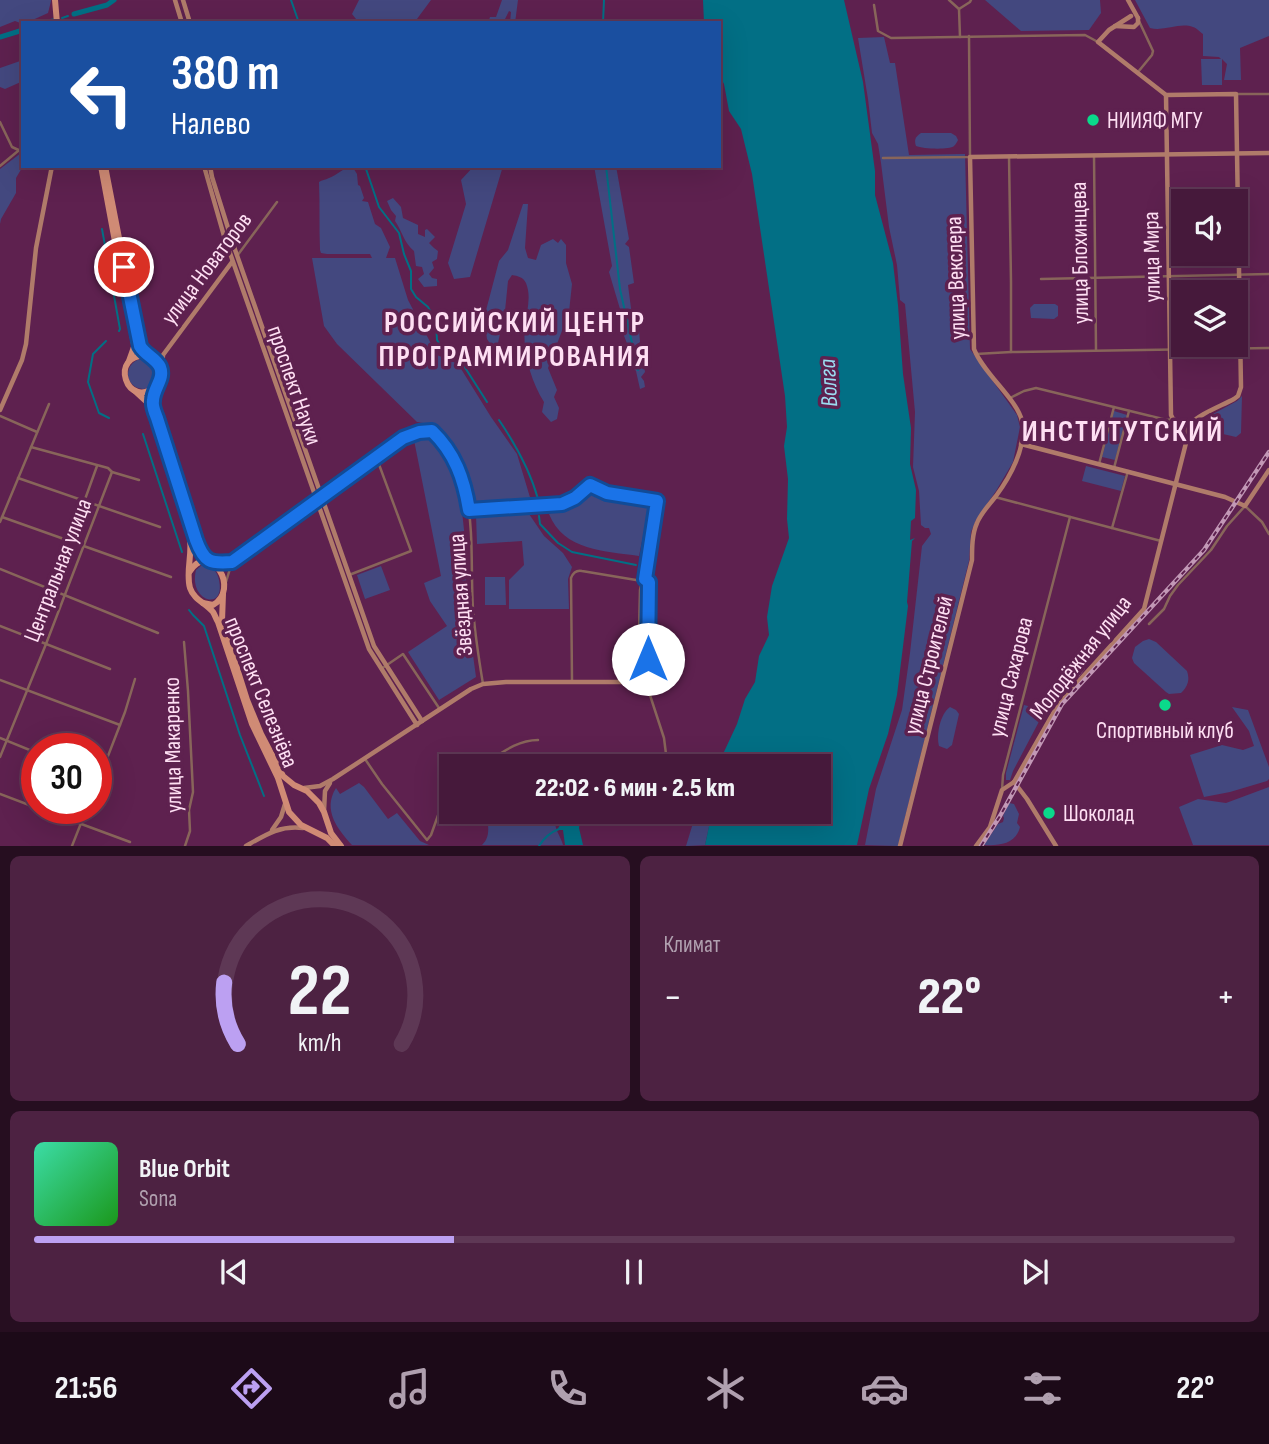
<!DOCTYPE html>
<html lang="ru">
<head>
<meta charset="utf-8">
<style>
  :root { --surface:#46193b; --page:#4d2242; --text:#f1f3f6; --muted:#b0a0af; --line:#5e3855; --accent:#bca0f2 }
  body { margin:0; font-family:"Sofia Sans Condensed",sans-serif; background:var(--page); color:var(--text); height:100vh; display:flex; flex-direction:column; font-size:26px; white-space:nowrap }
  * { box-sizing:border-box; margin:0 }
  p { font-size:23px; color:var(--muted) }
  .icon { flex:none; width:38px; height:38px; fill:none; stroke:currentColor; stroke-width:2; stroke-linecap:round; stroke-linejoin:round }
  .map { position:relative; height:846px; overflow:hidden }
  .panel { display:flex; flex-direction:column; gap:10px; padding:10px; background:#260e20; flex:1 }
  .panel>* { flex:none }
  .guide { position:absolute; left:21px; top:21px; width:700px; height:147px; border-radius:0px; box-shadow:0 7px 28px #0002,0 0 0 2px var(--line); background:#1a4fa0; color:#fff; overflow:hidden }
  .controls { position:absolute; left:1171px; top:189px; display:grid; gap:14px }
  .controls a { display:grid; place-items:center; width:77px; height:77px; border-radius:0px; background:var(--surface); box-shadow:0 7px 28px #0002,0 0 0 2px var(--line); font-size:35px }
  .speed { position:absolute; left:21px; top:733px; display:flex; gap:14px; font-size:35px; font-weight:700; text-align:center }
  .speed>* { display:grid; place-content:center; width:91px; height:91px; border-radius:50%; background:var(--surface); box-shadow:0 7px 28px #0002,0 0 0 2px var(--line); line-height:1 }
  .speed .limit { border:10px solid #d22; background:#fff; color:#111 }
  .pin { position:absolute; display:grid; place-items:center; width:60px; height:60px; color:#fff; margin:-30px; border:4px solid #fff; border-radius:50%; box-shadow:0 2px 7px #0007 }
  .me { position:absolute; width:77px; margin:-38px; rotate:0deg; stroke-linejoin:round; filter:drop-shadow(0 0 5px #0008) }
  .turn { display:flex; align-items:center; gap:24px; height:147px; padding:0 35px; font-size:32px }
  .turn .icon { width:91px; height:91px; stroke-width:2.5 }
  .turn b { display:block; font-size:49px; line-height:60px }
  .big { font-size:52px; font-weight:800; line-height:1.1 }
  .panel .card { flex:1; display:flex; flex-direction:column; justify-content:center; gap:10px; min-width:0; padding:0 24px; border-radius:10px; background:var(--page) }
  .panel .dial { align-items:center; gap:0 }
  .dial svg { height:182px; overflow:visible; fill:none; stroke:var(--line); stroke-width:7; stroke-linecap:round; text-anchor:middle }
  .dial text { fill:var(--text); stroke:none }
  .song { display:flex; align-items:center; gap:21px }
  .cover { width:84px; height:84px; border-radius:10px; background:linear-gradient(135deg,hsl(160 70% 55%),hsl(120 70% 35%)) }
  .played { height:7px; border-radius:4px; background:linear-gradient(90deg,var(--accent) 35%,var(--line) 35%) }
  .keys { display:flex; justify-content:space-around; direction:ltr }
  .heat { display:flex; justify-content:space-between; align-items:center; font-size:38px; direction:ltr }
  .panel .tiles { flex:1; display:grid; gap:10px; grid-template-columns:1fr 1fr }
  .card:last-child { grid-column:span 2 }
  .trip { position:absolute; left:439px; top:754px; width:392px; height:70px; border-radius:0px; background:var(--surface); box-shadow:0 7px 28px #0002,0 0 0 2px var(--line); font-weight:800; line-height:70px; text-align:center }
  .dock { display:flex; height:112px; justify-content:space-around; align-items:center; background:#1c0a18; color:var(--muted) }
  .dock .icon { width:49px; height:49px }
  .dock .current { color:var(--accent) }
  .dock b { font-size:32px; color:var(--text) }
  .map>svg:first-child { display:block }
  .green { fill:#43487f }
  .water { fill:#026f85 }
  .lines { fill:none; stroke-linecap:round; stroke-linejoin:round }
  .stream { stroke:#026f85; stroke-width:2 }
  .river { stroke:#026f85; stroke-width:5 }
  .street { stroke:#88655a; stroke-width:2.5 }
  .secondary { stroke:#b07b6a; stroke-width:4.5 }
  .primary { stroke:#d08b75; stroke-width:6 }
  .rail-casing { stroke:#c298b6; stroke-width:4.5 }
  .rail { stroke:#5e214f; stroke-width:2; stroke-dasharray:5; stroke-linecap:butt }
  .route-casing { stroke:#114b97; stroke-width:18 }
  .route { stroke:#1a73e8; stroke-width:12 }
  .poi-dot { fill:#0ad98b; stroke:#5e214f; stroke-width:2.5 }
  .labels { text-anchor:middle; stroke-width:7; stroke-linejoin:round; paint-order:stroke }
  .poi-label { font-size:23px; fill:#fedff3; stroke:#5e214f; text-anchor:start }
  .street-label { font-size:23px; fill:#fedff3; stroke:#5e214f }
  .water-label { font-size:24px; font-style:italic; fill:#9bdcf0; stroke:#5e214f }
  .district-label { font-size:30px; font-weight:bold; letter-spacing:2px; fill:#fedff3; stroke:#5e214f }
</style>
</head>
<body>
<div class="map">
<svg width="1269" height="846" viewBox="0 0 1269 846">
  <rect width="100%" height="100%" fill="#5e214f"/>
  <g class="green">
    <path d="M0,0h51v1l-3,12 -22,10 -3,1 -8,-3 -15,6z"/>
    <path d="M359,0h72l-17,23h-21l-1,-3h-8l-4,3h-26l2,-4 -4,-5z"/>
    <path d="M502,0h16l-3,23h-5l1,-11 -2,-1 -6,12h-15l2,-6h6z"/>
    <path d="M985,0h115l1,13 -12,17 -68,1z"/>
    <path d="M1135,0h134v36l-29,12 1,32h-17l3,-16 -5,-5v26h-20l-1,-26h20l-2,-2 -16,-1v-22c-3,-2 -6,-6 -10,-7 -14,-5 -29,5 -43,1z"/>
    <path d="M884,37l6,26h5l14,92 56,-1 5,195 47,66 3,12 -7,35 -17,29 -20,29 -5,12 -2,29 -71,285 -33,-1 11,-56 26,-79 8,-57 12,-107 9,-12 -2,-6h-4l-4,-3 -2,-34 -6,-24 2,-55 -10,-108 -5,-4 -3,-35 -8,-38 -8,-64 -3,-19 -6,-11 -4,-34 -10,-61z"/>
    <path d="M23,60v21l-18,8 -5,-2v-19z"/>
    <path d="M921,133h30l5,3 2,4c-1,2 -2,4 -4,6 -5,4 -31,3 -38,0 -2,-6 -1,-9 5,-13z"/>
    <path d="M21,153l2,1v12l-7,12v15l-15,26 -1,5v-55z"/>
    <path d="M352,166l5,8 1,11 2,1 4,12 -2,3 6,1 7,22 6,4 9,19 -4,11h9l13,42 29,55 21,9 33,53 26,37 15,50 -59,4c-4,-27 -14,-69 -40,-82 -5,-3 -11,-3 -16,-4l-80,-78 -13,-18 -12,-68h60l-2,-4h-43l-6,-1 -1,-3c-1,-23 0,-45 -1,-68 3,-2 6,-2 10,-4 8,-3 14,-10 23,-12z"/>
    <path d="M474,166h29l-33,111 -16,2 -6,-16 18,-59 -5,-24z"/>
    <path d="M594,166h22l13,73 -4,5 4,3 5,36 -6,2 4,31 6,1 2,25 -6,5 8,6 3,19 -4,5 3,4 1,6 -5,2 -4,-18 -4,-5 -4,-20 -7,-18 8,-9 -1,-3 -5,3 -14,-47 3,-6z"/>
    <path d="M393,198l8,9 2,11 15,7v9l7,3v-7l2,-1 8,8 -6,6 5,5 4,3 -1,8 -5,3 2,6 -5,6 3,4 5,1v7l-13,1 -6,-8 6,-5 -2,-7 -6,-1 -2,-15c-10,-8 -12,-20 -19,-30l1,-5 -5,-6 -4,-9z"/>
    <path d="M523,204h5l-3,44 3,10 8,2 5,-15 12,-6 5,4 3,-4 5,6v18l6,21 -3,28 -21,56 9,22 -3,7 5,11 -2,11 -6,3 -9,-10 2,-10c-13,-21 -22,-51 -19,-75 1,-14 7,-29 1,-44 -3,-6 -8,-7 -14,-8l-4,6 -3,30 -7,32 -7,2 -4,-6 -3,-21 15,-57 9,-11z"/>
    <path d="M1034,304h21l3,2v10l-4,3 -23,-1 -1,-10z"/>
    <circle cx="143" cy="374" r="15"/>
    <path d="M1242,396l-1,37 -5,4 -26,-6 1,-14 2,-3 24,-13z"/>
    <path d="M1114,411l13,4 -12,45 -13,-3z"/>
    <path d="M429,435l22,33 10,34 4,37 2,72 9,66 -37,23 -31,-48 39,-26 -17,-25 -6,-18 17,-7 -27,-136z"/>
    <path d="M1086,466l39,10 -4,15 -39,-10z"/>
    <path d="M592,489c17,12 36,15 57,18l-10,49c-34,-5 -75,-5 -90,-42l22,-9z"/>
    <path d="M527,511l17,25 19,17 9,14 -4,12 1,30h-60v-29l15,-15 -2,-24 -45,3 -1,-29z"/>
    <path d="M203,564c9,2 14,7 16,16 7,32 -31,22 -23,-10z"/>
    <path d="M381,566l9,24 -25,9 -8,-24z"/>
    <path d="M485,577h20l1,28h-21z"/>
    <path d="M1149,639l7,3 31,29c3,9 1,15 -6,22l-12,1 -3,-2 -32,-29 -2,-5 3,-11 8,-6z"/>
    <path d="M1024,705l20,5v2l-31,59 -3,9h-4v-7z"/>
    <path d="M950,707l6,3 3,4 -7,31 -5,4 -8,-3c-3,-11 1,-32 11,-39z"/>
    <path d="M1232,707l16,3 21,57v12l-2,2 -37,11 -26,5 -14,-42 32,-10 21,5 11,-4 -5,-15z"/>
    <path d="M359,783l5,4 24,32 9,-6 23,28 9,4h-77c-14,-15 -30,-35 -16,-57l4,6z"/>
    <path d="M1269,787v58h-76l-14,-38 19,-8 28,4z"/>
    <path d="M1009,803l5,1 5,10 -2,9 3,4c-4,17 -21,19 -36,18l14,-21 5,-2 1,-4 -1,-2z"/>
    <path d="M534,812l15,4 6,6c0,8 6,15 8,23h-81c8,-8 6,-15 6,-25l11,-7 19,1z"/>
    <path d="M689,812h10l1,14 10,-4 -5,23 -19,1 7,-23z"/>
  </g>
  <g class="water">
    <path d="M703,0h141l19,82 12,89v24l18,68 5,42 5,69 8,54 -1,36 6,26 -1,28 -4,3 -1,19 5,-2 -3,3 -5,61 1,4 -11,89 -9,39 -19,55 -12,56h-152l7,-33h107v-46h-105l9,-12 14,-30 8,-25 10,-17 4,-26 10,-21 -2,-18 5,-31 17,-48 -2,-19 1,-40 -4,-33 3,-19 -2,-31 -33,-222 -11,-45 -12,-18 -5,-27 -5,-10v-51h-15z"/>
    <path d="M575,814l5,8 -1,6 4,17h-18l-2,-15h-6l6,-10 13,3 2,-2z"/>
  </g>
  <g class="lines">
    <g class="stream">
      <path d="M291,0l8,23"/>
      <path d="M62,18l6,-2"/>
      <path d="M603,23l1,-23"/>
      <path d="M365,166l14,41 20,26 5,21 7,17v18l5,8 12,10 8,15 1,18 6,9 14,6 30,47"/>
      <path d="M606,166l14,123 18,81"/>
      <path d="M102,229l18,100 -1,2"/>
      <path d="M106,341l-13,13 -5,28 11,31 10,5"/>
      <path d="M499,420c17,25 31,50 39,79"/>
      <path d="M143,434l39,118"/>
      <path d="M539,516l1,8 18,19 14,9 64,13"/>
      <path d="M189,610l4,5 11,11 36,109 24,61"/>
      <path d="M539,846c5,-8 12,-14 20,-17"/>
    </g>
    <g class="river">
      <path d="M74,14l33,-9 7,-5"/>
      <path d="M46,23l7,-2"/>
      <path d="M0,37l23,-7"/>
    </g>
    <g class="street">
      <path d="M949,0l10,9 1,28"/>
      <path d="M874,5l4,26 13,7 194,-3 13,7"/>
      <path d="M959,9l11,-7 1,-2"/>
      <path d="M1138,72l14,-17 1,-4 -14,-30"/>
      <path d="M1236,94h33"/>
      <path d="M0,122l12,25 11,5"/>
      <path d="M1094,155l2,195"/>
      <path d="M1009,156l2,126v70"/>
      <path d="M883,158l87,-1 -1,-121"/>
      <path d="M0,166l18,-15"/>
      <path d="M237,256l40,-54"/>
      <path d="M1041,279l228,-5"/>
      <path d="M976,354l35,-2 258,-4"/>
      <path d="M1010,398l14,-7 12,-3 131,32 6,-1"/>
      <path d="M0,416l37,16"/>
      <path d="M31,447l77,21 4,4 27,8"/>
      <path d="M1099,464l15,-57"/>
      <path d="M1114,468l15,-57"/>
      <path d="M18,478l142,49"/>
      <path d="M995,497l166,44"/>
      <path d="M469,510l93,-6 13,-6 15,-13 17,8 50,8 -12,78"/>
      <path d="M2,517l169,60"/>
      <path d="M0,522l49,-118"/>
      <path d="M1112,528l16,-57"/>
      <path d="M70,541l27,-75"/>
      <path d="M213,563l19,-1 171,-124 16,-6 13,-1c49,46 37,117 41,178 2,25 6,51 10,75"/>
      <path d="M0,569l158,64"/>
      <path d="M349,575l62,-24 -34,-92"/>
      <path d="M226,582l6,-20"/>
      <path d="M1149,624l15,-15 6,-13 8,-11 33,-35 16,-24 18,-20 17,16 7,12"/>
      <path d="M0,626l110,43"/>
      <path d="M184,642l4,49 5,101 -4,18 1,21 -5,15"/>
      <path d="M381,669l22,-15 36,54"/>
      <path d="M0,680l120,45"/>
      <path d="M572,681l-1,-103c2,-5 6,-8 11,-7l60,10 3,-2 3,3v107l16,49 2,16"/>
      <path d="M638,682l2,-92 2,-9"/>
      <path d="M0,738l37,15"/>
      <path d="M0,757l46,-113 66,-172"/>
      <path d="M365,759l17,25 45,56 4,-5 10,-28 11,-19"/>
      <path d="M481,766c18,-11 35,-26 57,-26"/>
      <path d="M96,787l29,-75 10,-33"/>
      <path d="M1002,790l1,-15 67,-258"/>
      <path d="M0,794l37,14"/>
      <path d="M38,808l92,34"/>
      <path d="M72,846l15,-38"/>
    </g>
    <g class="secondary">
      <path d="M175,0l7,23"/>
      <path d="M183,0l7,23"/>
      <path d="M1128,0l10,18"/>
      <path d="M1131,16l-22,14 -11,12 68,53 70,-1 5,293 -3,9 -4,3c-15,8 -35,15 -46,27"/>
      <path d="M1115,26l19,1 4,-4v-5"/>
      <path d="M1166,95l5,320 2,4 15,7"/>
      <path d="M204,166l20,70 145,413 48,76"/>
      <path d="M210,166l2,11 21,67 141,402 48,75"/>
      <path d="M162,367l1,-12 69,-93"/>
      <path d="M0,410l22,-50 4,-16 10,-96 16,-82"/>
      <path d="M1021,444l204,53 20,9 24,-36"/>
      <path d="M1014,782l45,-79 85,-94 44,-174v-9"/>
      <path d="M1014,782l13,17 29,47"/>
      <path d="M304,788l16,-2 13,-7 138,-90 12,-5 23,-2h142"/>
      <path d="M324,811l1,-20 5,-8"/>
      <path d="M272,830l9,-13 4,-13"/>
      <path d="M246,846c19,-11 34,-21 57,-18"/>
      <path d="M900,846l72,-286c0,-12 0,-26 5,-37 4,-10 12,-18 19,-27 14,-19 31,-49 26,-75 -5,-22 -39,-48 -48,-72l-4,-192 299,-4"/>
      <path d="M976,846l14,-19 12,-37 12,-8"/>
    </g>
    <g class="primary">
      <path d="M55,0l2,23"/>
      <path d="M101,166l33,178v3l-5,14"/>
      <path d="M105,166l35,180c6,9 16,12 20,21 5,13 -8,26 -6,40l42,133 8,15 6,6"/>
      <path d="M148,356c-41,-4 -21,57 9,29"/>
      <path d="M135,391l12,11 42,131c5,18 -4,38 1,55 4,12 16,15 23,24 2,3 3,7 5,10l34,102 26,54 11,34 12,13 26,13 8,8"/>
      <path d="M190,571c20,-31 51,18 23,34l-10,-2"/>
      <path d="M223,594l-1,27 25,79 14,34 22,42 11,9 13,6 12,12 5,9 7,21 10,13"/>
    </g>
    <defs>
      <g id="rail">
        <path d="M1073,681l9,-12 7,-20"/>
        <path d="M981,846l19,-30 62,-112 142,-154 65,-98"/>
      </g>
    </defs>
    <use href="#rail" class="rail-casing"/>
    <use href="#rail" class="rail"/>
  </g>
  <g class="lines">
    <defs>
      <path id="route" d="M124,267l16,79c5,9 16,12 20,21 5,12 -7,21 -7,34 -1,5 2,12 4,17l39,122c8,22 14,24 36,22l171,-124 16,-6 13,-1c23,22 32,48 37,79l93,-6 13,-6 15,-13 17,8 50,8 -12,78 4,3 -1,77"/>
    </defs>
    <use href="#route" class="route-casing"/>
    <use href="#route" class="route"/>
  </g>
  <g class="poi-dot">
    <circle cx="1093" cy="120" r="7"/>
    <circle cx="1165" cy="705" r="7"/>
    <circle cx="1049" cy="813" r="7"/>
  </g>
  <g class="labels">
    <g class="poi-label">
      <text x="1107" y="128">НИИЯФ МГУ</text>
      <text x="1165" y="738" text-anchor="middle">Спортивный клуб</text>
      <text x="1063" y="821">Шоколад</text>
    </g>
    <g class="street-label">
      <text transform="translate(1079 253) rotate(-91)" y="8">улица Блохинцева</text>
      <text transform="translate(1151 257) rotate(-91)" y="8">улица Мира</text>
      <text transform="translate(206 268) rotate(-53)" y="8">улица Новаторов</text>
      <text transform="translate(955 278) rotate(-92)" y="8">улица Векслера</text>
      <text transform="translate(295 385) rotate(71)" y="8">проспект Науки</text>
      <text transform="translate(57 570) rotate(-69)" y="8">Центральная улица</text>
      <text transform="translate(460 595) rotate(-94)" y="8">Звёздная улица</text>
      <text transform="translate(1080 657) rotate(-52)" y="8">Молодёжная улица</text>
      <text transform="translate(928 665) rotate(-76)" y="8">улица Строителей</text>
      <text transform="translate(1010 677) rotate(-76)" y="8">улица Сахарова</text>
      <text transform="translate(262 692) rotate(68)" y="8">проспект Селезнёва</text>
      <text transform="translate(172 745) rotate(-91)" y="8">улица Макаренко</text>
    </g>
    <g class="water-label">
      <text transform="translate(828 383) rotate(-93)" y="8">Волга</text>
    </g>
    <g class="district-label">
      <text x="515" y="332">РОССИЙСКИЙ ЦЕНТР<tspan x="515" dy="34">ПРОГРАММИРОВАНИЯ</tspan></text>
      <text x="1123" y="441">ИНСТИТУТСКИЙ</text>
    </g>
  </g>
</svg>
<div class="controls">
<a><svg class="icon" aria-label="sound" viewBox="0 0 24 24"><path d="M4 9h4l5-4v14l-5-4H4zM17 9q2 3 0 6"/></svg></a>
<a><svg class="icon" aria-label="layers" viewBox="0 0 24 24"><path d="M12 4l9 5-9 5-9-5zM3 14l9 5 9-5"/></svg></a>
</div>
<div class="speed"><div class="limit">30</div></div>
<div class="pin" style="left:124px;top:267px;background:#d93025"><svg class="icon" aria-label="arrive" viewBox="0 0 24 24"><path d="M6 21V4h12l-3 4 3 4H6"/></svg></div>
<svg class="me" style="left:648px;top:659px" viewBox="-20 -20 40 40"><circle r="19" fill="#fff"/><path d="M0-13L10 11 0 6-10 11z" fill="#1a73e8"/></svg>
<div class="trip">22:02 · 6 мин · 2.5 km</div>
<div class="guide">
<div class="turn"><svg class="icon" aria-label="left" viewBox="0 0 24 24"><path d="M17 20v-9H6M10 6l-5 5 5 5"/></svg><div><b>380 m</b>Налево</div></div>
</div>
</div>
<section class="panel">
<div class="tiles">
<div class="card dial"><svg viewBox="0 0 100 80">
<path d="M14 69A42 42 0 1 1 86 69"/>
<path d="M14 69A42 42 0 0 1 8 42" stroke="#bca0f2"/>
<text x="50" y="56" font-size="32" font-weight="700">22</text>
<text x="50" y="72" font-size="11">km/h</text>
</svg></div>
<div class="card"><p>Климат</p>
<div class="heat"><a>−</a><b class="big">22°</b><a>+</a></div>
</div>
<div class="card">
<div class="song"><i class="cover"></i><div><b>Blue Orbit</b><p>Sona</p></div></div>
<div class="played"></div>
<div class="keys"><svg class="icon" aria-label="previous" viewBox="0 0 24 24"><path d="M18 5L8 12l10 7zM5 5v14"/></svg><svg class="icon" aria-label="pause" viewBox="0 0 24 24"><path d="M8 5v14M16 5v14"/></svg><svg class="icon" aria-label="next" viewBox="0 0 24 24"><path d="M6 5l10 7-10 7zM19 5v14"/></svg></div>
</div>
</div>
</section>
<nav class="dock">
<b>21:56</b>
<svg class="icon current" aria-label="directions" viewBox="0 0 24 24"><path d="M12 3l9 9-9 9-9-9zM9 14v-3h6M13 9l2 2-2 2"/></svg>
<svg class="icon" aria-label="music" viewBox="0 0 24 24"><path d="M9 18V5l10-2v13"/><circle cx="6" cy="18" r="3"/><circle cx="16" cy="16" r="3"/></svg>
<svg class="icon" aria-label="phone" viewBox="0 0 24 24"><path d="M5 4h4l2 5-3 2q2 4 5 5l2-3 5 2v4C11 20 4 13 5 4z"/></svg>
<svg class="icon" aria-label="climate" viewBox="0 0 24 24"><path d="M12 3v18M4 7l16 10M4 17L20 7"/></svg>
<svg class="icon" aria-label="car" viewBox="0 0 24 24"><path d="M5 17H2v-5l4-1 3-4h7l3 4 3 1v5h-3M9 17h6M6 11h13"/><circle cx="7" cy="17" r="2"/><circle cx="17" cy="17" r="2"/></svg>
<svg class="icon" aria-label="filters" viewBox="0 0 24 24"><path d="M4 7h16M4 17h16"/><circle cx="9" cy="7" r="2"/><circle cx="15" cy="17" r="2"/></svg>
<b>22°</b>
</nav>
</body>
</html>
